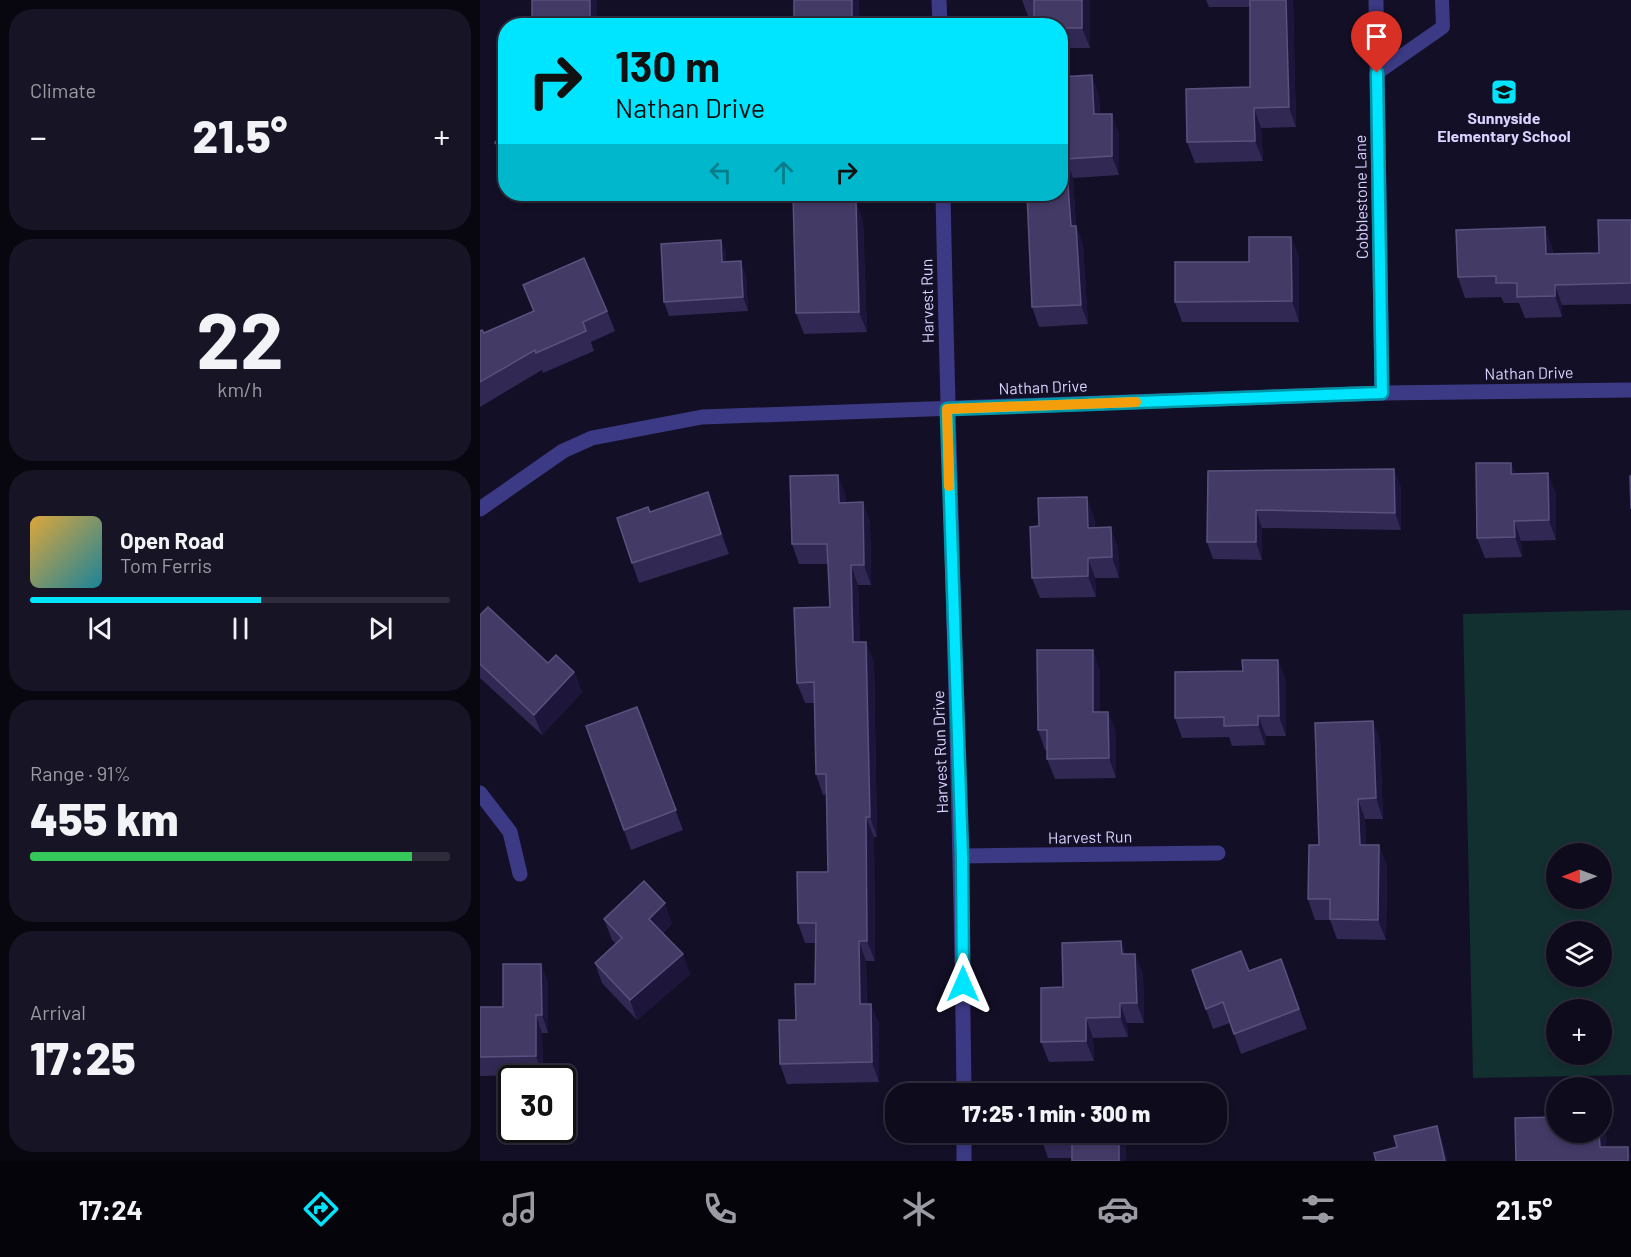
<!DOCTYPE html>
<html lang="en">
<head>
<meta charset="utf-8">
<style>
  :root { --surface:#0e0b1c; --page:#171425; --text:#f1f3f6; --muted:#9b9ba3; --line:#2e2b3b; --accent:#00e5ff }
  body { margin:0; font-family:Barlow,sans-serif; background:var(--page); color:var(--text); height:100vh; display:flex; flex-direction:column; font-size:22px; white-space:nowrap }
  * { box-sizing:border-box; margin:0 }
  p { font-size:20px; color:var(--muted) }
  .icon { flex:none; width:33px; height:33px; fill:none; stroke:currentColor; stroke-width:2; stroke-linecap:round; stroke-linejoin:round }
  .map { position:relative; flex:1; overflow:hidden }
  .sheet { display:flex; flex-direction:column; gap:9px; padding:9px; background:#08060f; width:480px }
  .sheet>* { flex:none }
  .top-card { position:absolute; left:18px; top:18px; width:570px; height:183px; border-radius:24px; box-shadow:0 3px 9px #0003,0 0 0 2px var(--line); background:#00e5ff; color:#111; overflow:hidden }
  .needle { width:39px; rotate:269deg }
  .tools { position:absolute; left:1066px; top:843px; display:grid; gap:12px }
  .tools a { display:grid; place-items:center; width:66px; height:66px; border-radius:50%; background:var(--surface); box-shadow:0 3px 9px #0003,0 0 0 2px var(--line); font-size:30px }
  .speed { position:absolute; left:18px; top:1065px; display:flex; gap:12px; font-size:30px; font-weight:700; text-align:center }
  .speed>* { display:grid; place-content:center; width:78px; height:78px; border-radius:50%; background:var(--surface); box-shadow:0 3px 9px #0003,0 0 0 2px var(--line); line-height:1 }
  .speed .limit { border:3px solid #111; border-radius:9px; background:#fff; color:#111 }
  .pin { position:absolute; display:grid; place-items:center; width:51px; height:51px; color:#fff; margin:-62px -26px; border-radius:50% 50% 50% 0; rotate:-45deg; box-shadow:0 0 6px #0007 }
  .pin .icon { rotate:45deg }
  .me { position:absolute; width:66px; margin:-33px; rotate:0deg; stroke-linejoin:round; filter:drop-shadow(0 0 4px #0008) }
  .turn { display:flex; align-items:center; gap:21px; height:126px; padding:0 18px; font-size:27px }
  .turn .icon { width:78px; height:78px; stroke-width:2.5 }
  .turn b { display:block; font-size:42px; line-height:51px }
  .lanes { display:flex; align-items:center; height:57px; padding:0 18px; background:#0003; justify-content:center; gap:30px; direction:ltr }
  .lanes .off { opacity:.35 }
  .big { font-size:45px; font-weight:800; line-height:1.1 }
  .sheet .card { flex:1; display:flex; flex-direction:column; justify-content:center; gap:9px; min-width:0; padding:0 21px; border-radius:24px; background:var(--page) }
  .sheet .dial { align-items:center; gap:0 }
  .dial b { font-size:78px; line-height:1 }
  .song { display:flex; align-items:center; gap:18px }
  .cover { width:72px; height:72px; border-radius:9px; background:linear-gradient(135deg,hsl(40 70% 55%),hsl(190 70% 35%)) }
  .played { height:6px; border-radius:3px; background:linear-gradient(90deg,var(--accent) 55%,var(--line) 55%) }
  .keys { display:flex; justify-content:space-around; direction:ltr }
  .heat { display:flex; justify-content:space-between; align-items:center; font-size:33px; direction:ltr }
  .charge { height:9px; border-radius:4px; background:linear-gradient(90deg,#34c759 91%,var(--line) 0) }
  .trip { position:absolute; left:405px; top:1083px; width:342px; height:60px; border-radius:24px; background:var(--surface); box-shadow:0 3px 9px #0003,0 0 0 2px var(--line); font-weight:800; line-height:60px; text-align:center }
  .tab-bar { display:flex; height:96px; justify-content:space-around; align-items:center; background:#06040b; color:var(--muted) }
  .tab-bar .icon { width:42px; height:42px }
  .tab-bar .current { color:var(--accent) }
  .tab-bar b { font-size:27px; color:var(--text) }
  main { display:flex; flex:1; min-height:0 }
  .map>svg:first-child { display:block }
  .green { fill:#12302f; fill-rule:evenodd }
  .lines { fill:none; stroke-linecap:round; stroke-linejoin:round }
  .service { stroke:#3d3a85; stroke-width:14 }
  .minor { stroke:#3d3a85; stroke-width:15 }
  .wall { fill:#312854 }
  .shaded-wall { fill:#1d163a }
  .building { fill:#433a66; stroke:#5a527e; stroke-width:1.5 }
  .route-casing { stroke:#0095a6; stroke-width:15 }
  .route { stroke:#00e5ff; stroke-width:10 }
  .slow { stroke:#f59e0b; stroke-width:10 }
  .labels { text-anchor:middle; stroke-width:6; stroke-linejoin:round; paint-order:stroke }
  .poi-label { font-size:16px; font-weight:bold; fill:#d9d4ff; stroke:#130f26 }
  .street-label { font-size:16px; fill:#d9d4ff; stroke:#130f26 }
</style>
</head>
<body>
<main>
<section class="sheet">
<div class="card"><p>Climate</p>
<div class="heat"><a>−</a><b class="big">21.5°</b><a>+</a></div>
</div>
<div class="card dial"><b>22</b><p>km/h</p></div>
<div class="card">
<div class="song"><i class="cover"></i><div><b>Open Road</b><p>Tom Ferris</p></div></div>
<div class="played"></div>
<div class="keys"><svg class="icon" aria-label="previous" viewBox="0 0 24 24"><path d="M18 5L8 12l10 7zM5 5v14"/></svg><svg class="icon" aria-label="pause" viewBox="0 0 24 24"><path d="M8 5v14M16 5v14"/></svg><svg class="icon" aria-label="next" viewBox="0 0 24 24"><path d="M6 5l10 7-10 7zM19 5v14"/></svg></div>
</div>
<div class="card"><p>Range · 91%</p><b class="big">455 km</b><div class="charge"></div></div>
<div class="card"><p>Arrival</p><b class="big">17:25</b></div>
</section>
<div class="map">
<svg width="1151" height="1161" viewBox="0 0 1151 1161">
  <rect width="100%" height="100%" fill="#130f26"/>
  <path class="green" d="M1151,610v465l-158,3 -10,-464zM1077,854h45v44h-45zM1077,932h45v44h-45zM1077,1010h45v44h-45z"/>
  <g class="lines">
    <path class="service" d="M897,73l66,-46 -1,-27"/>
    <g class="minor">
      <path d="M459,0l1,26"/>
      <path d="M896,0l6,393"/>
      <path d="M463,194c6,300 18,599 21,900"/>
      <path d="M0,509l83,-58 29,-13 110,-21 680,-24 249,-3"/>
      <path d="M0,793l30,39 10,42"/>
      <path d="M482,856l256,-3"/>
      <path d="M484,1132v29"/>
    </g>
  </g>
  <g class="wall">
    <path d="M117,0v26h-64l-1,-3z"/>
    <path d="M314,0h65v26h-62l-3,-9z"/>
    <path d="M542,0h68v48h-30v-22l-26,-10h-6z"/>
    <path d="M726,0h87l3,127 -35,1 2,33 -68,2 -8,-21 63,-55v-80h-41z"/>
    <path d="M580,77l39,18 1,19 19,19v42l-46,3 3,48 7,19 5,79 -49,3 -7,-20z"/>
    <path d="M26,125v40l-3,-2 -8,-20z"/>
    <path d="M363,202h13l7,20 4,110 -63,2 -8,-21z"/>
    <path d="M1151,220v84l-69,1v12l-37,1 -6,-15h-15l-3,-6 -36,1 -7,-21 87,-50 7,21 1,6 46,-1z"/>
    <path d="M811,237l8,20v65h-117l-7,-20 74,-40z"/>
    <path d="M241,240l5,14v7l20,13 2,37 -79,5 -5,-14z"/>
    <path d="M43,285l84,26 8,20 -24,11 3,9 -51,22 -1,-3 -62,37v-76l4,2 49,-22z"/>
    <path d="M1031,463l4,10 41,20v47l-35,1 1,16 -37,1 -8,-20z"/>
    <path d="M728,471l193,16v43l-139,-2v32l-49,-1 -6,-17z"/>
    <path d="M228,492l21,62 -90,29 -7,-20 18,-51z"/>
    <path d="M366,495v7h17l7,20 1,63h-13l2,57 14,20 3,175h-3l1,124h-9l1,43 12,20v58l-92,2 -7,-20 16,-44 19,-36v-41h-10l-7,-20 30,-51 -1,-78 -4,1 -7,-21 -1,-71h-10l-8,-20 33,-76 -2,-43h-29l-7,-20z"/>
    <path d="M614,517l1,10 23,20 1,31h-24l1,19 -56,1 -8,-20 7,-52z"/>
    <path d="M0,615l68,48 26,9 8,20 -40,43 -62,-57z"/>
    <path d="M620,670v42h8l8,20v46l-61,1 -8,-20v-9h-2l-7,-20z"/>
    <path d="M806,680v56h-20l-1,9 -33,1 -3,-9 -47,1 -7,-20z"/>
    <path d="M157,707l46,123 -52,20 -45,-124z"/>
    <path d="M893,721l7,20 3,78h-18l1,26 21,20 -1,75 -49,-1 -7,-19h-15l-7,-21 11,-54z"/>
    <path d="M124,919l68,4 -9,10 27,41 -53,46 -35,-37 -7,-20 21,-19 -4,-4z"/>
    <path d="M646,954h9l8,20 1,49h-17l1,14 -35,1 1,23 -45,1 -8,-20 22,-55z"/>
    <path d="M801,959l26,70 -66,25 -11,-31 -17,6 -21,-59 57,1z"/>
    <path d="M61,964l7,19v50h-6l1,42 -63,1v-69h23z"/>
    <path d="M645,1132l1,29h-54v-3h-24l-7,-20z"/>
  </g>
  <g class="shaded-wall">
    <path d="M110,0h7v26h-6l-1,-4z"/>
    <rect x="372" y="0" width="7" height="26"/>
    <path d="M602,0h8v48l-8,-20z"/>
    <path d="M806,0h7l3,127 -7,-20z"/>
    <path d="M612,75l7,20 2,38 -7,-19z"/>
    <path d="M774,108l7,20 2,33 -8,-20z"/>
    <path d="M632,114l7,19v42l-7,-19z"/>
    <path d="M586,159l7,19 3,48 7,19 5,79 -7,-19 -10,-79z"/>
    <path d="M356,194h7l1,29 -7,-21z"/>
    <path d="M376,202l7,20 4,110 -8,-20z"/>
    <path d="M1065,227l7,21 1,26 -7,-20z"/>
    <path d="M811,237l8,20v65l-7,-21z"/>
    <path d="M241,240l5,14 1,21 -5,-13z"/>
    <path d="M261,261l5,13 2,37 -5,-14z"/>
    <path d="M1075,285l7,20v12l-7,-21z"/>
    <path d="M1031,463l7,20 -7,-9z"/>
    <path d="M914,469l7,18v43l-6,-17z"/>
    <path d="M1068,473l8,20v47l-7,-20z"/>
    <path d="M358,475l8,20v28l-7,-20z"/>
    <path d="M228,492l7,21 14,41 -8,-20z"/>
    <path d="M607,497l7,20 1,31 -7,-20z"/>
    <path d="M383,502l7,20 1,63 -7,-20z"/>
    <path d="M776,510l6,18v32l-6,-18z"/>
    <path d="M1034,521l7,20 1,16 -7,-20z"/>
    <path d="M631,527l7,20 1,31 -7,-21z"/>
    <path d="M608,558l7,20 1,19 -8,-21z"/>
    <path d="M371,565l7,20 3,77 -8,-20z"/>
    <path d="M386,642l8,20 3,175 -7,-20z"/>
    <path d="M613,650l7,20v62l-7,-20z"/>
    <path d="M798,660l8,20v56l-7,-20z"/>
    <path d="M94,672l8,20 -40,43 -8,-20z"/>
    <path d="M628,712l8,20v46l-7,-20z"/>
    <path d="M778,716l8,20 -1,9 -7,-20z"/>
    <path d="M893,721l7,20 3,78 -7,-21z"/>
    <path d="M878,799l7,20 2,46 -7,-20z"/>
    <path d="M386,817l8,20 1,124 -8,-20z"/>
    <path d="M899,845l8,20 -1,75 -8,-20z"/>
    <path d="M185,903l7,20 -16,16 -7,-20z"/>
    <path d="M379,941l7,20 1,63 -7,-20z"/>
    <path d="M641,941l8,21 -7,-8z"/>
    <path d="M203,954l7,20 -53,46 -7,-20z"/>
    <path d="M655,954l8,20 1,49 -7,-20z"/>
    <path d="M61,964l7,19v50l-6,-18z"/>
    <path d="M640,1003l7,20 1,14 -8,-20z"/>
    <path d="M391,1004l8,20v58l-7,-20z"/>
    <path d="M56,1015l6,18 1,42 -7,-19z"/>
    <path d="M606,1018l7,20 1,23 -8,-20z"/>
    <path d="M1122,1107l4,12 1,42 -7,-14 -1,-15h3z"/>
    <path d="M957,1126l7,20 4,15h-3z"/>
    <path d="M639,1132h6l1,29h-7z"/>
    <path d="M1148,1147l3,8v6h-3z"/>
  </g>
  <g class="building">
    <path d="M52,0h58v22l-58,1z"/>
    <path d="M314,0h58v26h-50v-9h-8z"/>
    <path d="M554,0h48v28h-22v-2h-26z"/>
    <path d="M770,0h36l3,107 -35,1 1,33 -68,1 -1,-53 64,-2z"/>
    <path d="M612,75l2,39h18v42l-46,3 5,67h5l5,79 -49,2 -5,-113h33v-117z"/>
    <path d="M26,125v24l-11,-6z"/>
    <path d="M313,194h43l1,8h19l3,110 -63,1z"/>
    <path d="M1118,220h33v63l-76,2v11l-38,1v-14h-21v-7l-38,1 -2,-47 89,-3 1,27 53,-1z"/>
    <path d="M769,237h42l1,64 -117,1v-40h74z"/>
    <path d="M241,240l1,22 19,-1 2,36 -79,5 -3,-58z"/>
    <path d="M104,258l23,53 -24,11 3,9 -50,22 -1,-3 -55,32v-51l2,-1 2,3 50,-22 -11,-26z"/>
    <path d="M996,463h35v11l37,-1 1,47 -35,1 1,16 -38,1z"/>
    <path d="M914,469l1,44 -139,-3v32h-49l1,-71z"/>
    <path d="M358,475l1,28 24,-1 1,63h-13l2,77h13l4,175h-4l1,124h-8l1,63h11l1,58 -92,2 -1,-44h17l-1,-36h20l1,-61h-18l-1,-51h31l-2,-98h-10l-2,-92 -17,1 -3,-75 36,-1 -3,-63h-35l-2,-68z"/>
    <path d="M1150,476h1v33z"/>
    <path d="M228,492l13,42 -89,29 -15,-45 31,-11 2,5z"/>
    <path d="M607,497l1,31 23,-1 1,30 -24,1v18l-56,2 -2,-51 9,-1 -1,-28z"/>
    <path d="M8,607l60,56 8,-8 18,17 -40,43 -54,-51v-49z"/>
    <path d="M557,650h56v62h15l1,46 -62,1v-29h-9z"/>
    <path d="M762,660h36l1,56h-21v9l-34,1v-9l-49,1v-46l68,-1z"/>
    <path d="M157,707l39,103 -52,20 -38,-104z"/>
    <path d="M893,721l3,77 -18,1 2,46h19l-1,75 -48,-1v-20h-22l1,-54h10l-4,-122z"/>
    <path d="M164,881l21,22 -16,16 34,35 -53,46 -35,-37 27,-25 -18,-19z"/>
    <path d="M641,941l1,13h13l2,49h-17v14l-34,1v23l-45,1v-54l22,-1 -1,-44z"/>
    <path d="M761,951l8,20 32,-12 18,50 -65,25 -11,-32 -17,7 -14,-39z"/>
    <path d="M23,964h38l1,51h-6v41l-56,1v-50h23z"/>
    <rect x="560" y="1088" width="39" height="6"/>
    <path d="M1077,1117v15h42l1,15h28v14h-112l-1,-43z"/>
    <path d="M957,1126l8,35h-69l-2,-8 23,-6 -3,-11z"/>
    <path d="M561,1132h78v29h-47v-23h-31z"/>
  </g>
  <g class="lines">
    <defs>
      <path id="route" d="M483,984l-1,-128 -15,-447 435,-16 -5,-320"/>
    </defs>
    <use href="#route" class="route-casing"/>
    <use href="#route" class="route"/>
    <path class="slow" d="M469,486l-2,-77 189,-7"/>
  </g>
  <defs>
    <symbol id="school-square" viewBox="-11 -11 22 22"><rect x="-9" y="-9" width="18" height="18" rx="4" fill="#00e5ff" stroke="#130f26"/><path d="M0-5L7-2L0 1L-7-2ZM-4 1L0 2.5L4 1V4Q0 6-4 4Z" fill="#111"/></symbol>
  </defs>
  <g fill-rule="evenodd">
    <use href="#school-square" x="1009" y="77" width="30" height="30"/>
  </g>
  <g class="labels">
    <g class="poi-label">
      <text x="1024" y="124">Sunnyside<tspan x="1024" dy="18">Elementary School</tspan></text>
    </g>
    <g class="street-label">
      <text transform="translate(881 197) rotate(-91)" y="6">Cobblestone Lane</text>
      <text transform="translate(447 301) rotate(-91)" y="6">Harvest Run</text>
      <text transform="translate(1049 373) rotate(-1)" y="6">Nathan Drive</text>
      <text transform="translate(563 387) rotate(-2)" y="6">Nathan Drive</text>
      <text transform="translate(460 752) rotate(-92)" y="6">Harvest Run Drive</text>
      <text transform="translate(610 837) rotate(-1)" y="6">Harvest Run</text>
    </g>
  </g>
</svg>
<div class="tools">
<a><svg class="needle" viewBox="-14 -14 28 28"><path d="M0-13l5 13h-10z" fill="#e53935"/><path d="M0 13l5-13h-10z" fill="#9b9ba3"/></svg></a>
<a><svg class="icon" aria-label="layers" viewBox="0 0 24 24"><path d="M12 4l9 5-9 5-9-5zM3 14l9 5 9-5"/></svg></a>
<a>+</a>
<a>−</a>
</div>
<div class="speed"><div class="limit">30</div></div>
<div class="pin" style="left:897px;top:73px;background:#d93025"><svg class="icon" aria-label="arrive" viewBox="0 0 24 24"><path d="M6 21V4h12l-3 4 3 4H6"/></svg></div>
<svg class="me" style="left:483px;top:984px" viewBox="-20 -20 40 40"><path d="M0-17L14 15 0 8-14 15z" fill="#00e5ff" stroke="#fff" stroke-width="4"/></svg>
<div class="trip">17:25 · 1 min · 300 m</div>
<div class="top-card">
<div class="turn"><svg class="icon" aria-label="right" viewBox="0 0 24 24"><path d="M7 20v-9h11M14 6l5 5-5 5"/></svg><div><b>130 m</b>Nathan Drive</div></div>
<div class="lanes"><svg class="icon off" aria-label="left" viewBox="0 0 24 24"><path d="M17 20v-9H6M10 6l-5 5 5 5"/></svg><svg class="icon off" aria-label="ahead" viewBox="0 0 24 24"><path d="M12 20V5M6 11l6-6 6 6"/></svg><svg class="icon" aria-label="right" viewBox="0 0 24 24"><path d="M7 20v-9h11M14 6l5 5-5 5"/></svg></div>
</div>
</div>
</main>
<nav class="tab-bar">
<b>17:24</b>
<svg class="icon current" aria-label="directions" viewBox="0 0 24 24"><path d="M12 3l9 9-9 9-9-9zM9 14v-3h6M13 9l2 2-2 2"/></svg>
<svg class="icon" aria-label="music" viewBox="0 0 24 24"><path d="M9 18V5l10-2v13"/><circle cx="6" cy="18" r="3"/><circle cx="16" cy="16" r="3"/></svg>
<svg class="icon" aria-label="phone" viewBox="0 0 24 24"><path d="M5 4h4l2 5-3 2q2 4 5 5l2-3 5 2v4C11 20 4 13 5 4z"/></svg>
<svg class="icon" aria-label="climate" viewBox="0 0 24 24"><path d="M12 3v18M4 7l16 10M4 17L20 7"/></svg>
<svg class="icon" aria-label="car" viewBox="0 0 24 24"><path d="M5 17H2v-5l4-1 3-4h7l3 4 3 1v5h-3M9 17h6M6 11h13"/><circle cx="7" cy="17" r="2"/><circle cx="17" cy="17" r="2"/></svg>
<svg class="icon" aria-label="filters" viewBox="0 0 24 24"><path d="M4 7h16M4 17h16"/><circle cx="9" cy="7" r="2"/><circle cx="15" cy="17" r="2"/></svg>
<b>21.5°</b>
</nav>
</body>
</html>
